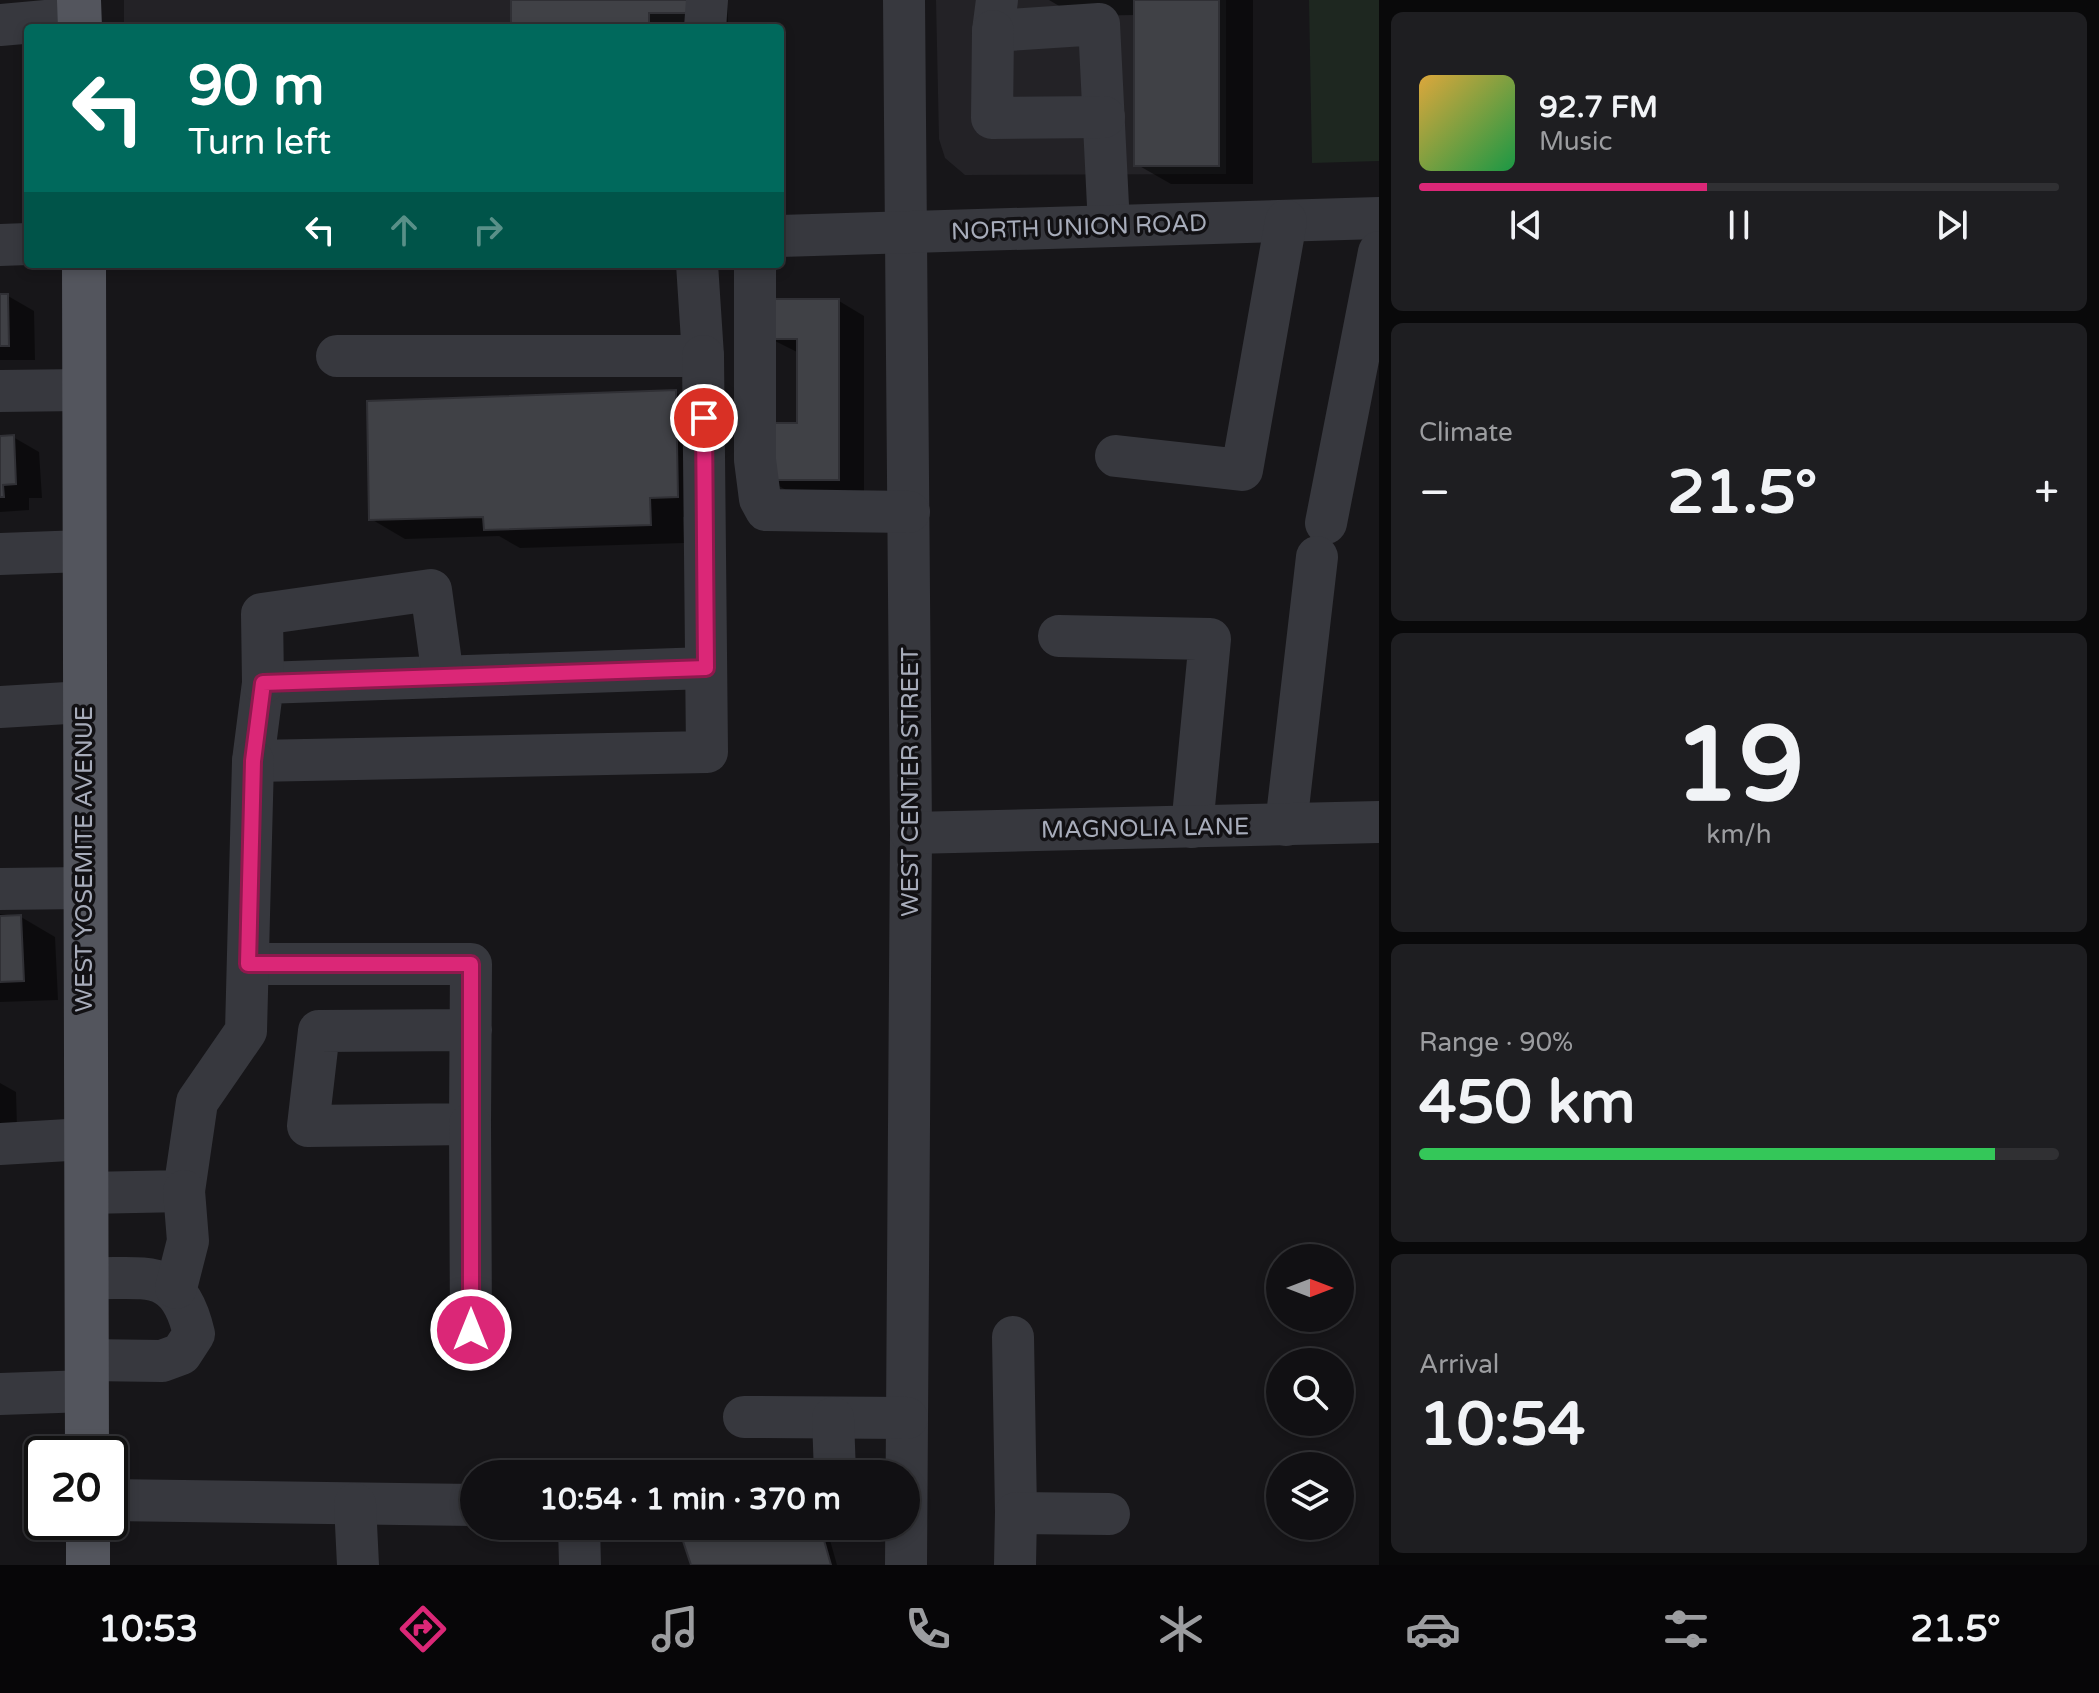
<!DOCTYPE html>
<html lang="en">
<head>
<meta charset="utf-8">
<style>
  :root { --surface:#111013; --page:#1e1e21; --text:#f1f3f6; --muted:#9c9da0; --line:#303033; --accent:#db2777 }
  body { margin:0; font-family:"Varela Round",sans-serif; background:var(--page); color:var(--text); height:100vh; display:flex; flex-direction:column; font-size:30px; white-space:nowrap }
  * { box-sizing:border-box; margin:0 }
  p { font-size:26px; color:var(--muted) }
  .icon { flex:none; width:44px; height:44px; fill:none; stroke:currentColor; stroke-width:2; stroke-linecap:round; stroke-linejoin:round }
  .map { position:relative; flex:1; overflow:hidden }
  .side { display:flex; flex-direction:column; gap:12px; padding:12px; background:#09090a; width:720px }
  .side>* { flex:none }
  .top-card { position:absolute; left:24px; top:24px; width:760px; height:244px; border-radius:8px; box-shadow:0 4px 12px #0003,0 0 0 2px var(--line); background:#00695c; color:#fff; overflow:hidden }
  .needle { width:52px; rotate:90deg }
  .controls { position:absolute; left:1266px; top:1244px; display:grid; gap:16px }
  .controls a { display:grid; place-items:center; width:88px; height:88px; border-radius:50%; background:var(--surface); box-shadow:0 4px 12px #0003,0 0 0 2px var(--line); font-size:40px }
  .speed { position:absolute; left:24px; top:1436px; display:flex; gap:16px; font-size:40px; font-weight:700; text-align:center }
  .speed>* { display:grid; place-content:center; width:104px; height:104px; border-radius:50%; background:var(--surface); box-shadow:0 4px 12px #0003,0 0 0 2px var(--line); line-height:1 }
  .speed .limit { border:4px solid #111; border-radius:12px; background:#fff; color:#111 }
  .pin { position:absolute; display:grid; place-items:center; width:68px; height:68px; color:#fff; margin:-34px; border:4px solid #fff; border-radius:50%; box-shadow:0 2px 8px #0007 }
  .me { position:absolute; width:88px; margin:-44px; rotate:0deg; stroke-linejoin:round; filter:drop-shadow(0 0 6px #0008) }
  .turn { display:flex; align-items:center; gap:28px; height:168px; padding:0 32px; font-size:36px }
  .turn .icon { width:104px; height:104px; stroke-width:2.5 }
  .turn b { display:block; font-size:56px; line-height:68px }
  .lanes { display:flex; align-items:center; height:76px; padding:0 32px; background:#0003; justify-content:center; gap:40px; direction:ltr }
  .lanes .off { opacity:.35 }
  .big { font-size:60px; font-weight:800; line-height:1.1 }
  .side .card { flex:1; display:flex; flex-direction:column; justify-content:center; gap:12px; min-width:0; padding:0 28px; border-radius:12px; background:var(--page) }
  .side .dial { align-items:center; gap:0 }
  .dial b { font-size:104px; line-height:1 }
  .song { display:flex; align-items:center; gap:24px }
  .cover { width:96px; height:96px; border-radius:12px; background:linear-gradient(135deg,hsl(40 70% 55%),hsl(140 70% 35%)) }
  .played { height:8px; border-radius:4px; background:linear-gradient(90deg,var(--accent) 45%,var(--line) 45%) }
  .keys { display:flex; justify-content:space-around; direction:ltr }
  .heat { display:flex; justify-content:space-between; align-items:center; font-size:44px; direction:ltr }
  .charge { height:12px; border-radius:6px; background:linear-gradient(90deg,#34c759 90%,var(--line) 0) }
  .trip { position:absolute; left:460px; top:1460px; width:460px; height:80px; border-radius:40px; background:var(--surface); box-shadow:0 4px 12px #0003,0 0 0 2px var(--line); font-weight:800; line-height:80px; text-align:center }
  .tab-bar { display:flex; height:128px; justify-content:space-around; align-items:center; background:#070608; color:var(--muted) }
  .tab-bar .icon { width:56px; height:56px }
  .tab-bar .selected { color:var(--accent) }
  .tab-bar b { font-size:36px; color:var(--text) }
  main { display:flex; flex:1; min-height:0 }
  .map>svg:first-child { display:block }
  .built { fill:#232226 }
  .green { fill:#1e2720 }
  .shadow { fill:#0007 }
  .building { fill:#404146; stroke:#303035; stroke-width:2 }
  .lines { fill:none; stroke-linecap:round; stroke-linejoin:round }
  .minor { stroke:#37383e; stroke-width:42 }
  .major { stroke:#53555d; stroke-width:44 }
  .route-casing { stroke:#8e194d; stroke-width:20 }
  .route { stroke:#db2777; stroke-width:14 }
  .labels { text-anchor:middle; stroke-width:7; stroke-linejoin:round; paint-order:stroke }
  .street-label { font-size:24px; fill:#a7acba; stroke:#121114 }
</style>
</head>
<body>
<main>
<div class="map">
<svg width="1379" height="1565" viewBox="0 0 1379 1565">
  <rect width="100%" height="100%" fill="#171619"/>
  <g class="built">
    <rect x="124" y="0" width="603" height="28"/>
    <path d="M936,0h290v174l-261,1 -20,-17 -6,-19z"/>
  </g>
  <path class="green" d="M1309,0h70v161l-67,2z"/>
  <g class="shadow">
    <path d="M513,0h214l1,28h-215z"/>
    <path d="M1049,0h204v184h-82l-35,-20v-149l-60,1z"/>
    <path d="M0,296h8l26,15 1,49h-35z"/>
    <path d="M839,301l25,15v178h-71l-26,-15 32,-54v-72l-30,-15z"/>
    <path d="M675,392l34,20 3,103 -29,2 1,26 -164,5 -21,-12 -94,3 -34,-20z"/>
    <path d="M13,437l26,15 3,46h-13v12l-29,2v-74z"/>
    <path d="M0,914l21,3 34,20 3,63 -58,2z"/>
    <path d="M0,1083l16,9 1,36 -17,1z"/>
    <path d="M681,1526h145l11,39h-144z"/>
  </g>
  <g class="building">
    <path d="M511,0h183v13h-45v15h-138z"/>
    <rect x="1134" y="0" width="85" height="166"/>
    <path d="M0,294h8l1,52h-9z"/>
    <path d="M767,299h72v181h-74v-57h32v-84h-30z"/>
    <path d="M676,390l2,107 -28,1 1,27 -167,5 -1,-13 -114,3 -2,-119z"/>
    <path d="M14,435l2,49 -13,1 1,12h-4v-61z"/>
    <path d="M21,915l3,66 -24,1v-66z"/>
    <path d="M678,1526h142l11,39h-140z"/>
  </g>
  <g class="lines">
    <g class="minor">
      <path d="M904,0l7,833 -5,732"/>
      <path d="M997,0l-4,31 106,-7 10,202"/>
      <path d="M0,25l79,-7"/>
      <path d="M705,28l2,-28"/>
      <path d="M993,31l-1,87 112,-1"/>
      <path d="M780,236l599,-18"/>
      <path d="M0,245l28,-1"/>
      <path d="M755,264v196l5,39 6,11 143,2"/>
      <path d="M337,356h366l-6,-92"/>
      <path d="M703,356l4,396 -454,9 10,-78 443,-15"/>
      <path d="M0,391l82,-1"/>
      <path d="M1116,456l126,14 44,-249"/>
      <path d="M1326,523l53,-271"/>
      <path d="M0,554l83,-3"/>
      <path d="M1059,636l151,3 -18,188"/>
      <path d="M263,683l-1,-69 169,-24 12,87"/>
      <path d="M0,707l84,-5"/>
      <path d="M1286,825l31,-268"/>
      <path d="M911,833l468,-11"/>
      <path d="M0,889l84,-1"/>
      <path d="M248,964h223l-1,160 -162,2 11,-95 152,-1"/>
      <path d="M470,1124l1,206"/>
      <path d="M0,1144l85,-5"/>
      <path d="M86,1193l98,-2 13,-89 49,-71 7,-270"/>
      <path d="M86,1278c59,2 92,-13 108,56l-13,20 -19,7 -75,-1"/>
      <path d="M176,1288l12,-47 -4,-50"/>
      <path d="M1013,1337l3,176"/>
      <path d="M0,1394l87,-3"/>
      <path d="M744,1417l163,1"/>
      <path d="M833,1418l2,56"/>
      <path d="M110,1500l364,5"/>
      <path d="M355,1504l3,61"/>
      <path d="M579,1526l1,39"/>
      <path d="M1015,1565l1,-52 93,1"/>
    </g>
    <g class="major">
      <path d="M79,0l1,28"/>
      <path d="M84,264l3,1190"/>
      <path d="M88,1522v43"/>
    </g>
  </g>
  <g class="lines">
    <defs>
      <path id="route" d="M471,1330v-366h-223l5,-203 10,-78 443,-15 -2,-250"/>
    </defs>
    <use href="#route" class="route-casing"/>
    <use href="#route" class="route"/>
  </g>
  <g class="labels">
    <g class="street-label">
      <text transform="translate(1079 227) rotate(-2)" y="8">NORTH UNION ROAD</text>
      <text transform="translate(910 782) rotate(-90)" y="8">WEST CENTER STREET</text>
      <text transform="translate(1145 828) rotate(-1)" y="8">MAGNOLIA LANE</text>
      <text transform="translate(84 859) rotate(-90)" y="8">WEST YOSEMITE AVENUE</text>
    </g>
  </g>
</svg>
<div class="controls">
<a><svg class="needle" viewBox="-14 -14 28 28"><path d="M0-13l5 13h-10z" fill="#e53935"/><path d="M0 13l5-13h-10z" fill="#9c9da0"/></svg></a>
<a><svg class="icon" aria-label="search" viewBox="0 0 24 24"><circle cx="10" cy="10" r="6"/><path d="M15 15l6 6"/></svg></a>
<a><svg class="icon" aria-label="layers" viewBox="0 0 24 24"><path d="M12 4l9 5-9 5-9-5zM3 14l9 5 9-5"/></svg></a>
</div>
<div class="speed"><div class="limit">20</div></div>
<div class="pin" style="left:704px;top:418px;background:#d93025"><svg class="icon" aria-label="arrive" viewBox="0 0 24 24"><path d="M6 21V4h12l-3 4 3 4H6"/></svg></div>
<svg class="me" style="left:471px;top:1330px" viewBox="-20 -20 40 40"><circle r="17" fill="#db2777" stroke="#fff" stroke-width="3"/><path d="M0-11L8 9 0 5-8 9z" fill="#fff"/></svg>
<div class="trip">10:54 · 1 min · 370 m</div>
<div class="top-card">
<div class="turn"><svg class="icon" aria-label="left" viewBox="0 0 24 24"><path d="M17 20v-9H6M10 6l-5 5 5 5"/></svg><div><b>90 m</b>Turn left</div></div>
<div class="lanes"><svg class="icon" aria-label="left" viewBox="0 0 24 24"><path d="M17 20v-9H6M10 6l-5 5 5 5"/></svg><svg class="icon off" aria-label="ahead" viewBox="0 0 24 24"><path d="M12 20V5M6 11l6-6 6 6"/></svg><svg class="icon off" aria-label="right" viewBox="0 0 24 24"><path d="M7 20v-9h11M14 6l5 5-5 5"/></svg></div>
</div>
</div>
<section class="side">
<div class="card">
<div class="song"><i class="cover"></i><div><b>92.7 FM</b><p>Music</p></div></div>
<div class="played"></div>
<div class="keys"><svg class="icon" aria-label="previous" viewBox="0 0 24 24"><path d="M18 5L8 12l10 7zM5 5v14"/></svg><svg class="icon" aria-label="pause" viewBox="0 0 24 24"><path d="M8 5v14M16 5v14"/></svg><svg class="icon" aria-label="next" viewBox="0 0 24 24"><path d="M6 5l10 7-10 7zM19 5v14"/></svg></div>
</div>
<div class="card"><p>Climate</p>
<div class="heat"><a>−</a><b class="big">21.5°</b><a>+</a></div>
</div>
<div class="card dial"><b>19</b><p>km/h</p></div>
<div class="card"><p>Range · 90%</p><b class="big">450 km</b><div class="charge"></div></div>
<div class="card"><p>Arrival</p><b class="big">10:54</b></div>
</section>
</main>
<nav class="tab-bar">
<b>10:53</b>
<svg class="icon selected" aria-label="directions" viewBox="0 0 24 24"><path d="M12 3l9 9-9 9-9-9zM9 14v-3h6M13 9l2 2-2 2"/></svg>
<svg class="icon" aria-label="music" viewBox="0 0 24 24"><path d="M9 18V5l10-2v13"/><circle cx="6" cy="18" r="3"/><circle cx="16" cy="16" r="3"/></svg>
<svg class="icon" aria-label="phone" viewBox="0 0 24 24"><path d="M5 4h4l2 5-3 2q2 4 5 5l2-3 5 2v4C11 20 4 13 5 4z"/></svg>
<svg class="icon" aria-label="climate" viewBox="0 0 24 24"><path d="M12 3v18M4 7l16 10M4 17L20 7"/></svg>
<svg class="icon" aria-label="car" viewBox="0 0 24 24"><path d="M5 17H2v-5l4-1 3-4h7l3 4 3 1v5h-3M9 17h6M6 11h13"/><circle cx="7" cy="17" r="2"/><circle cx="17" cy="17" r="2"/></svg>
<svg class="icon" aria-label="filters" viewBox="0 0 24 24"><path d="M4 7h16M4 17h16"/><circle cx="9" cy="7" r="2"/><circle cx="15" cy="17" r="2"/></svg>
<b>21.5°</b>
</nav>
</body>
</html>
